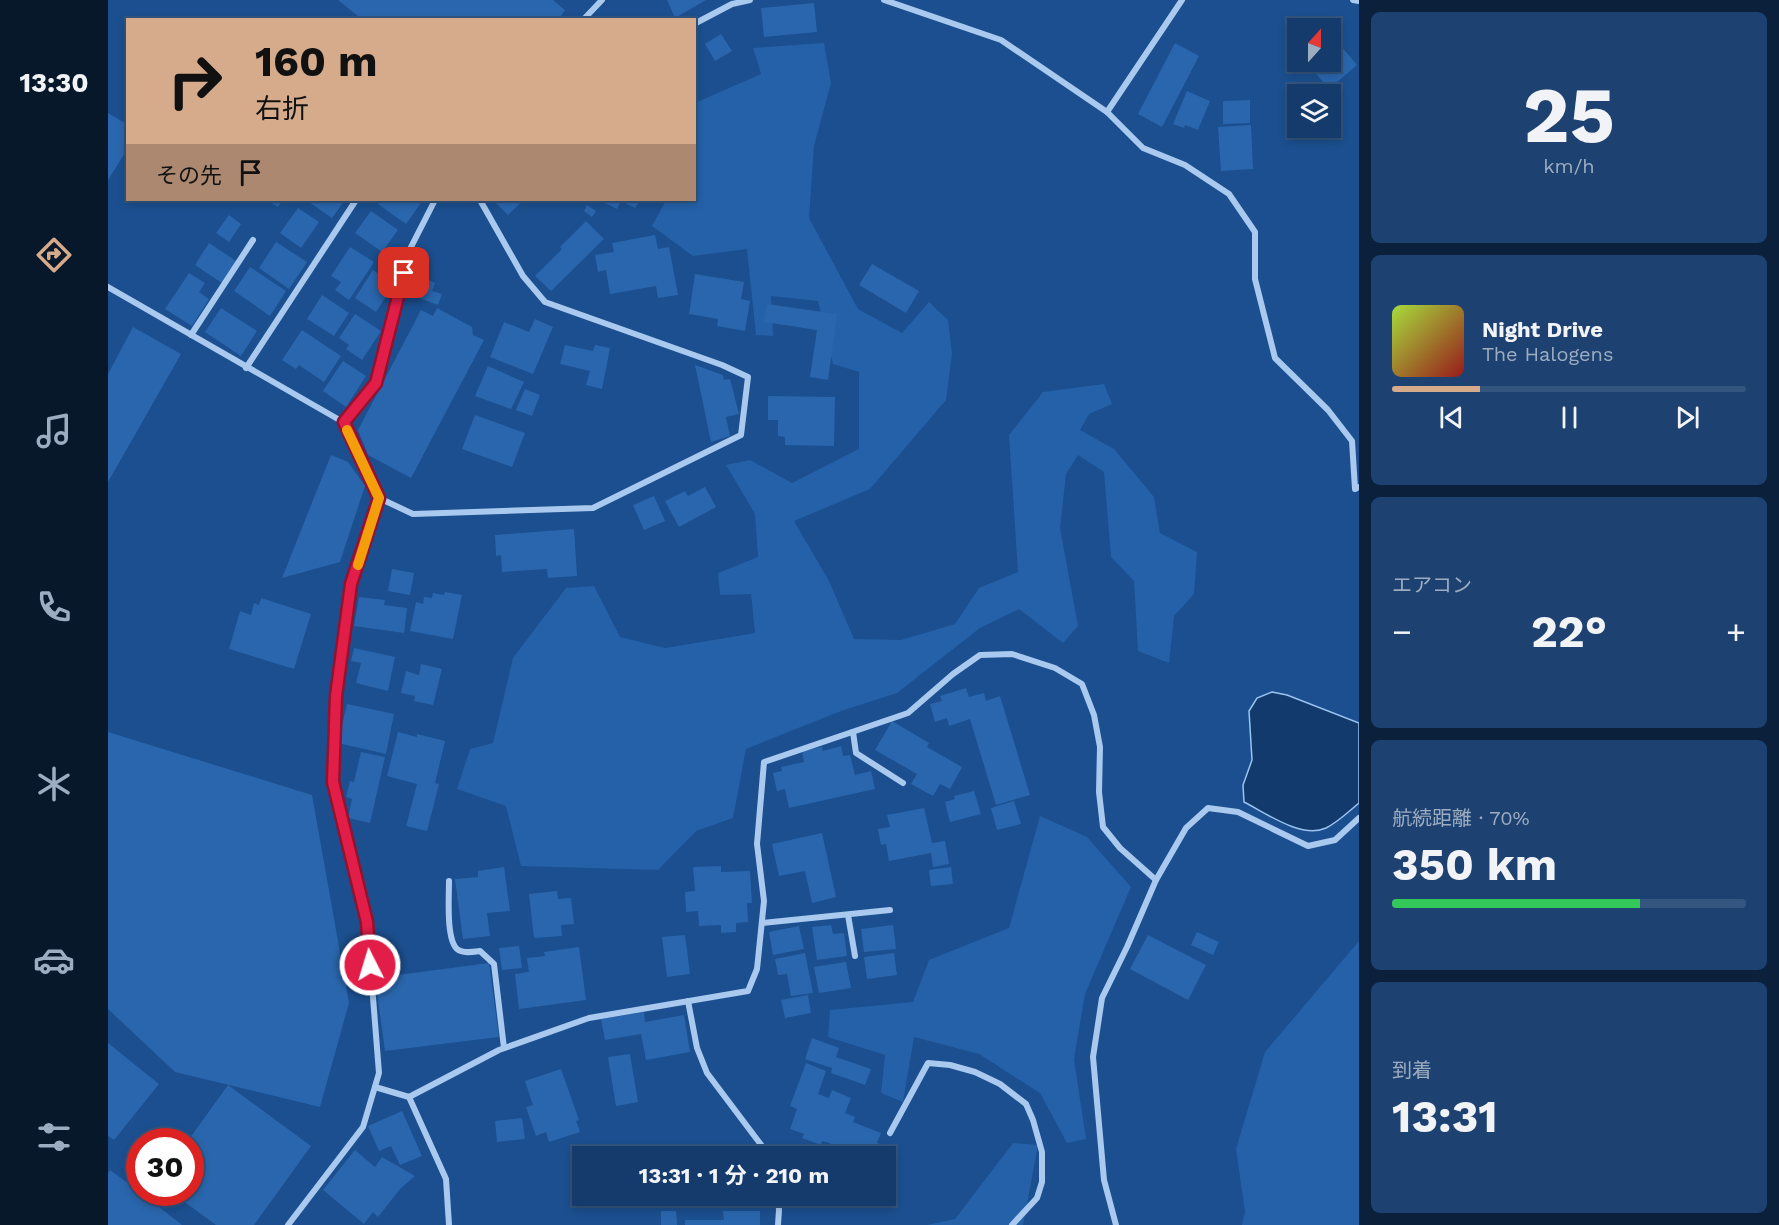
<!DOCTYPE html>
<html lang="ja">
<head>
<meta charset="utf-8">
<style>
  :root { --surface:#143b6b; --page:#1d4271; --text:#f1f3f6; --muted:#9dadc1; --line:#33557e; --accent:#d6ab8b }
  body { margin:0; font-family:"Work Sans","Noto Sans JP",sans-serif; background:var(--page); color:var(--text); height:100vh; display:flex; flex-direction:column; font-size:22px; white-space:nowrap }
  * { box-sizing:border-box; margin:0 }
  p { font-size:20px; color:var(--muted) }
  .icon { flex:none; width:33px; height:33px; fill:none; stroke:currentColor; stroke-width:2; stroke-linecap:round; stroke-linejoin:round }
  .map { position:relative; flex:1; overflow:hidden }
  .details { display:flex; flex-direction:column; gap:12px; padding:12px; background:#0b203b; width:420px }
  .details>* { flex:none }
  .banner { position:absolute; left:18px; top:18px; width:570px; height:183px; border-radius:0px; box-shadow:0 3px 9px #0003,0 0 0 2px var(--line); background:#d6ab8b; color:#111; overflow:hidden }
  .needle { width:39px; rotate:21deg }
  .controls { position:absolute; left:1179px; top:18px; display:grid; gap:12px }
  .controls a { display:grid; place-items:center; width:54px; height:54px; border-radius:0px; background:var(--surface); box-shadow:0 3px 9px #0003,0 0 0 2px var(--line); font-size:30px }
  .speed { position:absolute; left:18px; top:1128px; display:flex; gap:12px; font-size:30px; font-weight:700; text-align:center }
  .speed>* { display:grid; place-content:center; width:78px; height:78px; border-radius:50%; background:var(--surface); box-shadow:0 3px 9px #0003,0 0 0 2px var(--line); line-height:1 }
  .speed .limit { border:9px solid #d22; background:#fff; color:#111 }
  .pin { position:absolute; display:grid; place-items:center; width:51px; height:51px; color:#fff; margin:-26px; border-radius:12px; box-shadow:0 3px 9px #0006 }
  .me { position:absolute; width:66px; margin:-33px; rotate:355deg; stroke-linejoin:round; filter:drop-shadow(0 0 4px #0008) }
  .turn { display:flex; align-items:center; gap:21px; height:126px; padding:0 30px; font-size:27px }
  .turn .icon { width:78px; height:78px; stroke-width:2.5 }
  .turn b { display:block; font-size:42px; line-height:51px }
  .then { display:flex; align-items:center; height:57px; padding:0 30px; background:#0003; gap:12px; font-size:22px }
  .big { font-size:45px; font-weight:700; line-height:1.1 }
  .details .widget { flex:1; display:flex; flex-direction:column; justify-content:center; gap:9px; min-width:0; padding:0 21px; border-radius:9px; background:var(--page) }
  .details .dial { align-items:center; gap:0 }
  .dial b { font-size:78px; line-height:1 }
  .song { display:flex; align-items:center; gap:18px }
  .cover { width:72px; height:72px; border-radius:9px; background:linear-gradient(135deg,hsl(80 70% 55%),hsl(0 70% 35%)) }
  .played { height:6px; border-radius:3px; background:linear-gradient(90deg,var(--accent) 25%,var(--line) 25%) }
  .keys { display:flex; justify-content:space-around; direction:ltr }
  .heat { display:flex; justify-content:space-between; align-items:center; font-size:33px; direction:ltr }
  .charge { height:9px; border-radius:4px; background:linear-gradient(90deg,#34c759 70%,var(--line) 0) }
  .trip { position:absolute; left:464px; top:1146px; width:324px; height:60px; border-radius:0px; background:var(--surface); box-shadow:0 3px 9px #0003,0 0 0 2px var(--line); font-weight:700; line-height:60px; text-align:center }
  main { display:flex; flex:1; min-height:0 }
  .tabs { display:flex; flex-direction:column; width:108px; justify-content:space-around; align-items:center; background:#08182b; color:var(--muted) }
  .tabs .icon { width:42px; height:42px }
  .tabs .selected { color:var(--accent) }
  .tabs b { font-size:27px; color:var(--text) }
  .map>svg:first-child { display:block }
  .green { fill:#2461a8 }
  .water { fill:#123a6d; stroke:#9cc4f0; stroke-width:1.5 }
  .building { fill:#2a66ad }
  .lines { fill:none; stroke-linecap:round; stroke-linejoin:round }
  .minor { stroke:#a9c9ee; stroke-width:6 }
  .route-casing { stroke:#92132f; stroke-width:15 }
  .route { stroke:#e11d48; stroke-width:10 }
  .slow { stroke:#f59e0b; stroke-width:10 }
</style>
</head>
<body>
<main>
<nav class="tabs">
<b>13:30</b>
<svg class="icon selected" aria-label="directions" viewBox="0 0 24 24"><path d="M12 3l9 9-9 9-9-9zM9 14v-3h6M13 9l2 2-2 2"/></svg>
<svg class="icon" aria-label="music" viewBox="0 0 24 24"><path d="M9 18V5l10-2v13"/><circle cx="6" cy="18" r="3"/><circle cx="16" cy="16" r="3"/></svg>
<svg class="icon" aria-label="phone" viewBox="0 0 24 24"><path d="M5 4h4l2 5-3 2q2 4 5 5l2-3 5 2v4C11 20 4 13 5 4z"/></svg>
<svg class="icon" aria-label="climate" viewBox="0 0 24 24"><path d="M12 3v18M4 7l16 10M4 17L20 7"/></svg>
<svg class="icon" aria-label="car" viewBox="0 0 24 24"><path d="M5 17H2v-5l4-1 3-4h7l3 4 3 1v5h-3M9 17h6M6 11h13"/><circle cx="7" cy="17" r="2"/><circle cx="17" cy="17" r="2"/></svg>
<svg class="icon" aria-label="filters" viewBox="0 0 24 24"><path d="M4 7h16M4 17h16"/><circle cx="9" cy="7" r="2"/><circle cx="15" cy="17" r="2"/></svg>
</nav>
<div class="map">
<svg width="1251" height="1225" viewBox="0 0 1251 1225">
  <rect width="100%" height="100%" fill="#1b4f8f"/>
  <g class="green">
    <path d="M716,43l7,40 -17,63 -5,72 49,91 44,24 27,-31 19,18 4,34 -6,46 -76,89 -76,32 35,60 25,58 47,1 54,-16 24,-36 39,-16 -9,-137 34,-43 61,-8 8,20 -23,10 -9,16 34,19 40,48 6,36 37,19 -3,42 -20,22 -5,47 -31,-12 -4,-70 -23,-24 -7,-85 -26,-17 -12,19 -6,54 18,98 -15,17 -44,-34 -39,19 -83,65 -56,18 -95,38 -13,69 -37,13 -38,39 -137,-4 -15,-60 -49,-17 13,-40 23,-6 20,-85 53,-70 28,-2 26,51 45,11 90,-15 -4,-39 -31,1 -2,-22 40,-16 -3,-43 -29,-49 24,-5 42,23 67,-34v-77l-26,-8 -15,-63 -47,-5 2,40 -17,-1 -9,-86 -54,7 -41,-30 14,-26h28l1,-97 66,-29 -8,-26z"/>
    <path d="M932,816l47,21 44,50 -46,107 -11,65 12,80 -19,4 -27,-50 -61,-39 -65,-17 -11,65 -22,-9 4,-38 -57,-18 2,-27 83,-8 16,-42 80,-32z"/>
    <path d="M1251,941v284h-117l3,-13 -9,-63 29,-97z"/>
    <path d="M905,1143l25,2 -15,80h-96l28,-6z"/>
  </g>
  <path class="water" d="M1164,692l15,3 72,28v80c-11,9 -21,19 -33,25 -25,11 -60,-15 -82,-26l-1,-17 9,-25 -3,-49 8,-13z"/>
  <g class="building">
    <path d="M230,0h215l12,10 -7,10h-52l-4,-4 -2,4h-137z"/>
    <path d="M559,0h39l-31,18z"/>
    <path d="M706,3l3,29 -53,5 -3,-29z"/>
    <path d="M1197,20l8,8h-15v24l-13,-15z"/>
    <path d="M1222,33l27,32 -28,24 -23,-27h24z"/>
    <path d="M613,34l11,17 -17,10 -10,-17z"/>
    <path d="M1067,43l24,13 -37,71 -24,-13z"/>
    <path d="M1079,91l23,10 -12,29 -13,-5 -1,3 -11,-4z"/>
    <path d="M1142,100v23l-27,1v-23z"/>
    <path d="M0,113l20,12v23l-20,32z"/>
    <path d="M1143,125l2,44 -32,2 -3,-44z"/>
    <path d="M158,200h17l-5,7z"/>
    <path d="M198,200h39l-13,18z"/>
    <path d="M273,200h42l-17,24 -28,-20z"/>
    <path d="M385,200h31l-16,15z"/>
    <path d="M491,200h41l-5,8 -14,-7 -4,8z"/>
    <path d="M479,205l9,6 -4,6 -8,-6z"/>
    <path d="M190,208l21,14 -18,26 -21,-15z"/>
    <path d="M263,211l27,19 -16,22 -27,-19z"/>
    <path d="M121,215l12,9 -12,18 -13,-9z"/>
    <path d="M478,221l18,18 -53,52 -16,-15 27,-27 -2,-2z"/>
    <path d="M547,235l3,14 11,-2 9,48 -20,3 -2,-12 -46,8 -4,-24 -8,2 -3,-17 19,-3 -2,-9z"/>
    <path d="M168,242l31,20 -18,27 -30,-21z"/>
    <path d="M101,243l27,18 -14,22 -27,-18z"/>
    <path d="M242,247l24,15 -25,38 -14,-10 6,-8 -10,-6z"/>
    <path d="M764,264l47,27 -13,22 -47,-28z"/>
    <path d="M142,267l36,24 -16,25 -36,-25z"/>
    <path d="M265,270l21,14 -18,28 -21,-14z"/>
    <path d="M81,273l16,10 -6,9 10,7 -17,27 -27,-17z"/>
    <path d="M587,274l49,8 -3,17 9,2 -5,30 -28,-5 1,-7 -29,-5z"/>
    <path d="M317,279l10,4 -3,8 10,3 -4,11 -19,-7z"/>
    <path d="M214,295l27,18 -15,23 -27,-17z"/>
    <path d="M659,304l70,10 -9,66 -18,-3 7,-47 -53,-8z"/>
    <path d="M113,308l36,23 -16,25 -36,-24z"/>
    <path d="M329,308l35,19 1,8 11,5 -73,138 -43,-23 -10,-25 63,-120 12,6z"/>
    <path d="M247,314l26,17 -19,29 -16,-11 3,-4 -10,-7z"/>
    <path d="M427,319l18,8 -20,47 -43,-17 14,-35 25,10z"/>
    <path d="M25,327l48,27 -73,128v-108z"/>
    <path d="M194,330l39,26 -17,26 -25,-17 -3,4 -14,-9z"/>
    <path d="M457,345l28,6 2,-6 15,3 -8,41 -16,-4 4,-14 -30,-7z"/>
    <path d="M235,361l23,15 -20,31 -23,-16z"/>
    <path d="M587,365l28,10 1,5 6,-1 9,35 -13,3 4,19 -19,6z"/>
    <path d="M380,366l36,16 -13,27 -36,-13z"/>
    <path d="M417,389l15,6 -8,21 -16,-6z"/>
    <path d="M660,396l67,1 -1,49 -49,-1v-8l-7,-1v-16h-10z"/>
    <path d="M367,415l50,18 -13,34 -50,-18z"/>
    <path d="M223,455l17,7 17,24 -25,76 -58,16z"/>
    <path d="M597,487l11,20 -37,20 -14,-26 20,-10 3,5z"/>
    <path d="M546,496l11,25 -21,9 -11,-25z"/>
    <path d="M466,529l3,47 -29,2 -1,-9 -45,3 -1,-17 -5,1 -1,-21z"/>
    <path d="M284,569l22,4 -4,22 -22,-4z"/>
    <path d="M337,592l17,3 -9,44 -43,-8 6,-29 7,2 1,-7 8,1 1,-5 11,2z"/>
    <path d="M251,597l26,3 -1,5 23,3 -3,25 -50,-7z"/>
    <path d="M153,598l50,16 -17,55 -65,-20 11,-38 11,4 3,-12 5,2z"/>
    <path d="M246,648l41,9 -7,34 -32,-8 5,-20 -10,-2z"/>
    <path d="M313,664l21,5 -9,36 -19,-4 1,-5 -14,-3 5,-22 13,4z"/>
    <path d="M858,688l3,9 15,-4 2,8 14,-5 30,99 -34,10 -26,-86 -21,7 -2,-8 -12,4 -5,-18 12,-3 -2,-5z"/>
    <path d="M239,704l47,10 -8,40 -48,-11z"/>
    <path d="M784,721l37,22 -2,4 35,20 -12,22 -10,-5 -7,12 -22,-12 6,-10 -42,-24z"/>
    <path d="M0,732l204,63 37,208 -29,104 -145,-35 -67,-63z"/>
    <path d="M290,732l19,5v-3l28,7 -10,42 4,1 -12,47 -21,-5 11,-42 -30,-8z"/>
    <path d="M733,746l2,10 7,-1 5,20 16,-4 4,18 -86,19 -4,-19 -8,2 -4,-18 9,-2 -1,-4 23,-5 -2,-11 20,-4 1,4z"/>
    <path d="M253,752l24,5 -15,66 -22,-5 4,-19 -6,-2 4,-16 4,1z"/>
    <path d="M866,791l7,23 -31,8 -5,-20 10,-3 -1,-3z"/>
    <path d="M906,801l7,23 -24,6 -6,-22z"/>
    <path d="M816,808l8,35 13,-2 4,23 -16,3 -2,-14 -42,8 -3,-17 -5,1 -3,-16 12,-2 -3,-12z"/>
    <path d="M714,833l14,64 -24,6 -7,-32 -26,5 -7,-32z"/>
    <path d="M613,866v6l29,-1 2,32h-5l1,19 -12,1v9l-15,1v-8l-22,1 -1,-15 -12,1 -1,-20 10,-1 -2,-24z"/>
    <path d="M396,867l6,44 -23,2 3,23 -27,3 -8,-60 23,-2v-6z"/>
    <path d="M843,867l2,17 -22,2 -2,-16z"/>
    <path d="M449,891l1,8 13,-1 3,26 -13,1 1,11 -28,2 -5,-44z"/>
    <path d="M723,925l2,9 11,-1 3,23 -30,4 -5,-33z"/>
    <path d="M785,925l3,24 -32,3 -3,-23z"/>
    <path d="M691,926l5,23 -31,6 -4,-23z"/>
    <path d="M1089,932l22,10 -6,13 -22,-10z"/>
    <path d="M577,935l5,39 -23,3 -5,-40z"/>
    <path d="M1040,935l58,30 -18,35 -58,-31z"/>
    <path d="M411,946l3,22 -20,2 -3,-22z"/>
    <path d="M471,947l7,53 -67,9 -4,-35 14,-2 -2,-14 18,-2 -1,-4z"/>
    <path d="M697,953l8,40 -22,3 -4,-22 -9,1 -3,-16z"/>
    <path d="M786,953l3,22 -30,4 -3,-22z"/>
    <path d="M738,962l5,26 -32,5 -5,-26z"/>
    <path d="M381,963l10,74 -114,14 -10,-73z"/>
    <path d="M700,995l3,18 -26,5 -4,-18z"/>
    <path d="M536,1012l1,10 39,-7 6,37 -44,8 -5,-26 -36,6 -4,-21z"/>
    <path d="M704,1038l27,10 -3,9 35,12 -6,16 -34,-12 1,-5 -27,-9z"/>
    <path d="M0,1043l51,41 -45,56 -6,-4z"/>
    <path d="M522,1054l8,48 -22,4 -8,-49z"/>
    <path d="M698,1063l20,8 -8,23 11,4 3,-8 19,8 -6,15 10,4 -2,5 28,11 -4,10 11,4 -3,9h-60l5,-13 -8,-2 -1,4 -19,-7 2,-4 -14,-5 7,-20 -7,-3z"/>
    <path d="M453,1069l18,51 -3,1 4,11 -31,10 -3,-10 -10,4 -10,-29 7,-2 -8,-24z"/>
    <path d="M120,1085l83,61 -57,79h-38l-45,-33h19v-50h-3z"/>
    <path d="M294,1111l20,45 -22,9 -9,-19 -12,5 -11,-25z"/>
    <path d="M414,1118l3,21 -28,3 -2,-21z"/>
    <path d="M247,1150l20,17 7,-10 33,19 -15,13 -22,28 -5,-5 -9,12 -41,-34z"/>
    <path d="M2,1170l30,22 42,33h-74v-52z"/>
    <path d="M704,1196h31l-4,10z"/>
    <path d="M553,1211h15l1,14h-16z"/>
    <path d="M615,1211h37v14h-75v-5h39z"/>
  </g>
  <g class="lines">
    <g class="minor">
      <path d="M776,0l117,40 106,72 36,36 42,17 44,29 26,38v47l20,79 53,52 24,31 3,48 4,-2"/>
      <path d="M1245,0l6,1"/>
      <path d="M475,20l19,-20"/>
      <path d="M586,24l38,-20 18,-4"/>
      <path d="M999,112l75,-112"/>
      <path d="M0,287l235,135 36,76 -28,86 -15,112 -3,86 34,140 12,151 -16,54 -75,98"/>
      <path d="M83,335l62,-95"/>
      <path d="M138,368l110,-168"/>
      <path d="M235,422l33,-39 33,-132 26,-51"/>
      <path d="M271,498l34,16 180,-6 148,-73 7,-58 -26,-12 -177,-63 -22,-26 -43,-76"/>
      <path d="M745,732l3,21 47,30"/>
      <path d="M341,881c0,16 -3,58 8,68 6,5 16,3 23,2l14,13 10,84"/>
      <path d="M740,915l7,41"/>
      <path d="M654,923l128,-13"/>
      <path d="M580,1001l9,47 10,25 55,73 5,10"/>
      <path d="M267,1087l34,10 37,82 3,46"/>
      <path d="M301,1097l90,-47 90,-32 159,-27 9,-22 7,-68 -7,-57 7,-82 144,-49 45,-39 27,-19 32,-1 43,14 27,16 12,31 6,32 -1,45 4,35 17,21 36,32"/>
      <path d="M782,1133l38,-70 22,2 25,7 25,12 26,20 7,16 9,32v30l-5,16 -25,27"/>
      <path d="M670,1225l1,-15 -1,-14"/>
      <path d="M1008,1225l-12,-45 -11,-123 9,-59 25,-51 29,-67 30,-52 22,-20 30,4 70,34 27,-6 24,-22"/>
    </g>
  </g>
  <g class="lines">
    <defs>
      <path id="route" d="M262,965l-3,-43 -34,-140 3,-86 15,-112 28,-86 -35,-76 32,-39 28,-110"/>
    </defs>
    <use href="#route" class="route-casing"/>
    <use href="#route" class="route"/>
    <path class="slow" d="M239,430l32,68 -21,67"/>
  </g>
</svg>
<div class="controls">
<a><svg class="needle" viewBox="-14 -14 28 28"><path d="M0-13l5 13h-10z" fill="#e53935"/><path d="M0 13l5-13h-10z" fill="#9dadc1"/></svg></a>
<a><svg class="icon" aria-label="layers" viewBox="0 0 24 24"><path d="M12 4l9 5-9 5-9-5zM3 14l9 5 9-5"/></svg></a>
</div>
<div class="speed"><div class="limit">30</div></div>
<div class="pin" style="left:296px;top:273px;background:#d93025"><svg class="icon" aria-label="arrive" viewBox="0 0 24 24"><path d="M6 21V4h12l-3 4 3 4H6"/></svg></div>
<svg class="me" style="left:262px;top:965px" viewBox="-20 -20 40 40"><circle r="17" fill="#e11d48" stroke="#fff" stroke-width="3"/><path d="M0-11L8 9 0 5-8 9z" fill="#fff"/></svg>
<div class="trip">13:31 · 1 分 · 210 m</div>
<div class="banner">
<div class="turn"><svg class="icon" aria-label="right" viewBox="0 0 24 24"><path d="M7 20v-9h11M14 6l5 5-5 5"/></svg><div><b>160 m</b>右折</div></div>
<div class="then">その先<svg class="icon" aria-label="arrive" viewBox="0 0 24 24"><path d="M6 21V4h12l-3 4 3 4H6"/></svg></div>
</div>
</div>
<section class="details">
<div class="widget dial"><b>25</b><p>km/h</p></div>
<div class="widget">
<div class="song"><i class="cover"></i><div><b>Night Drive</b><p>The Halogens</p></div></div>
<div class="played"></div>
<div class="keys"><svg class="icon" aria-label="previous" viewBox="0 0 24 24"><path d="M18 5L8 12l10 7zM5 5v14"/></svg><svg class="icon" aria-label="pause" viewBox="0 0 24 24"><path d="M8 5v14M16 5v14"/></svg><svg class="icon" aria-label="next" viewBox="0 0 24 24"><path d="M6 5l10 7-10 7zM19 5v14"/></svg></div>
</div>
<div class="widget"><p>エアコン</p>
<div class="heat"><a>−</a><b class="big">22°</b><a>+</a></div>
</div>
<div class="widget"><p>航続距離 · 70%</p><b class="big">350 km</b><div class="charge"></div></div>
<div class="widget"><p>到着</p><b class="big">13:31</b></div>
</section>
</main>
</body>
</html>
